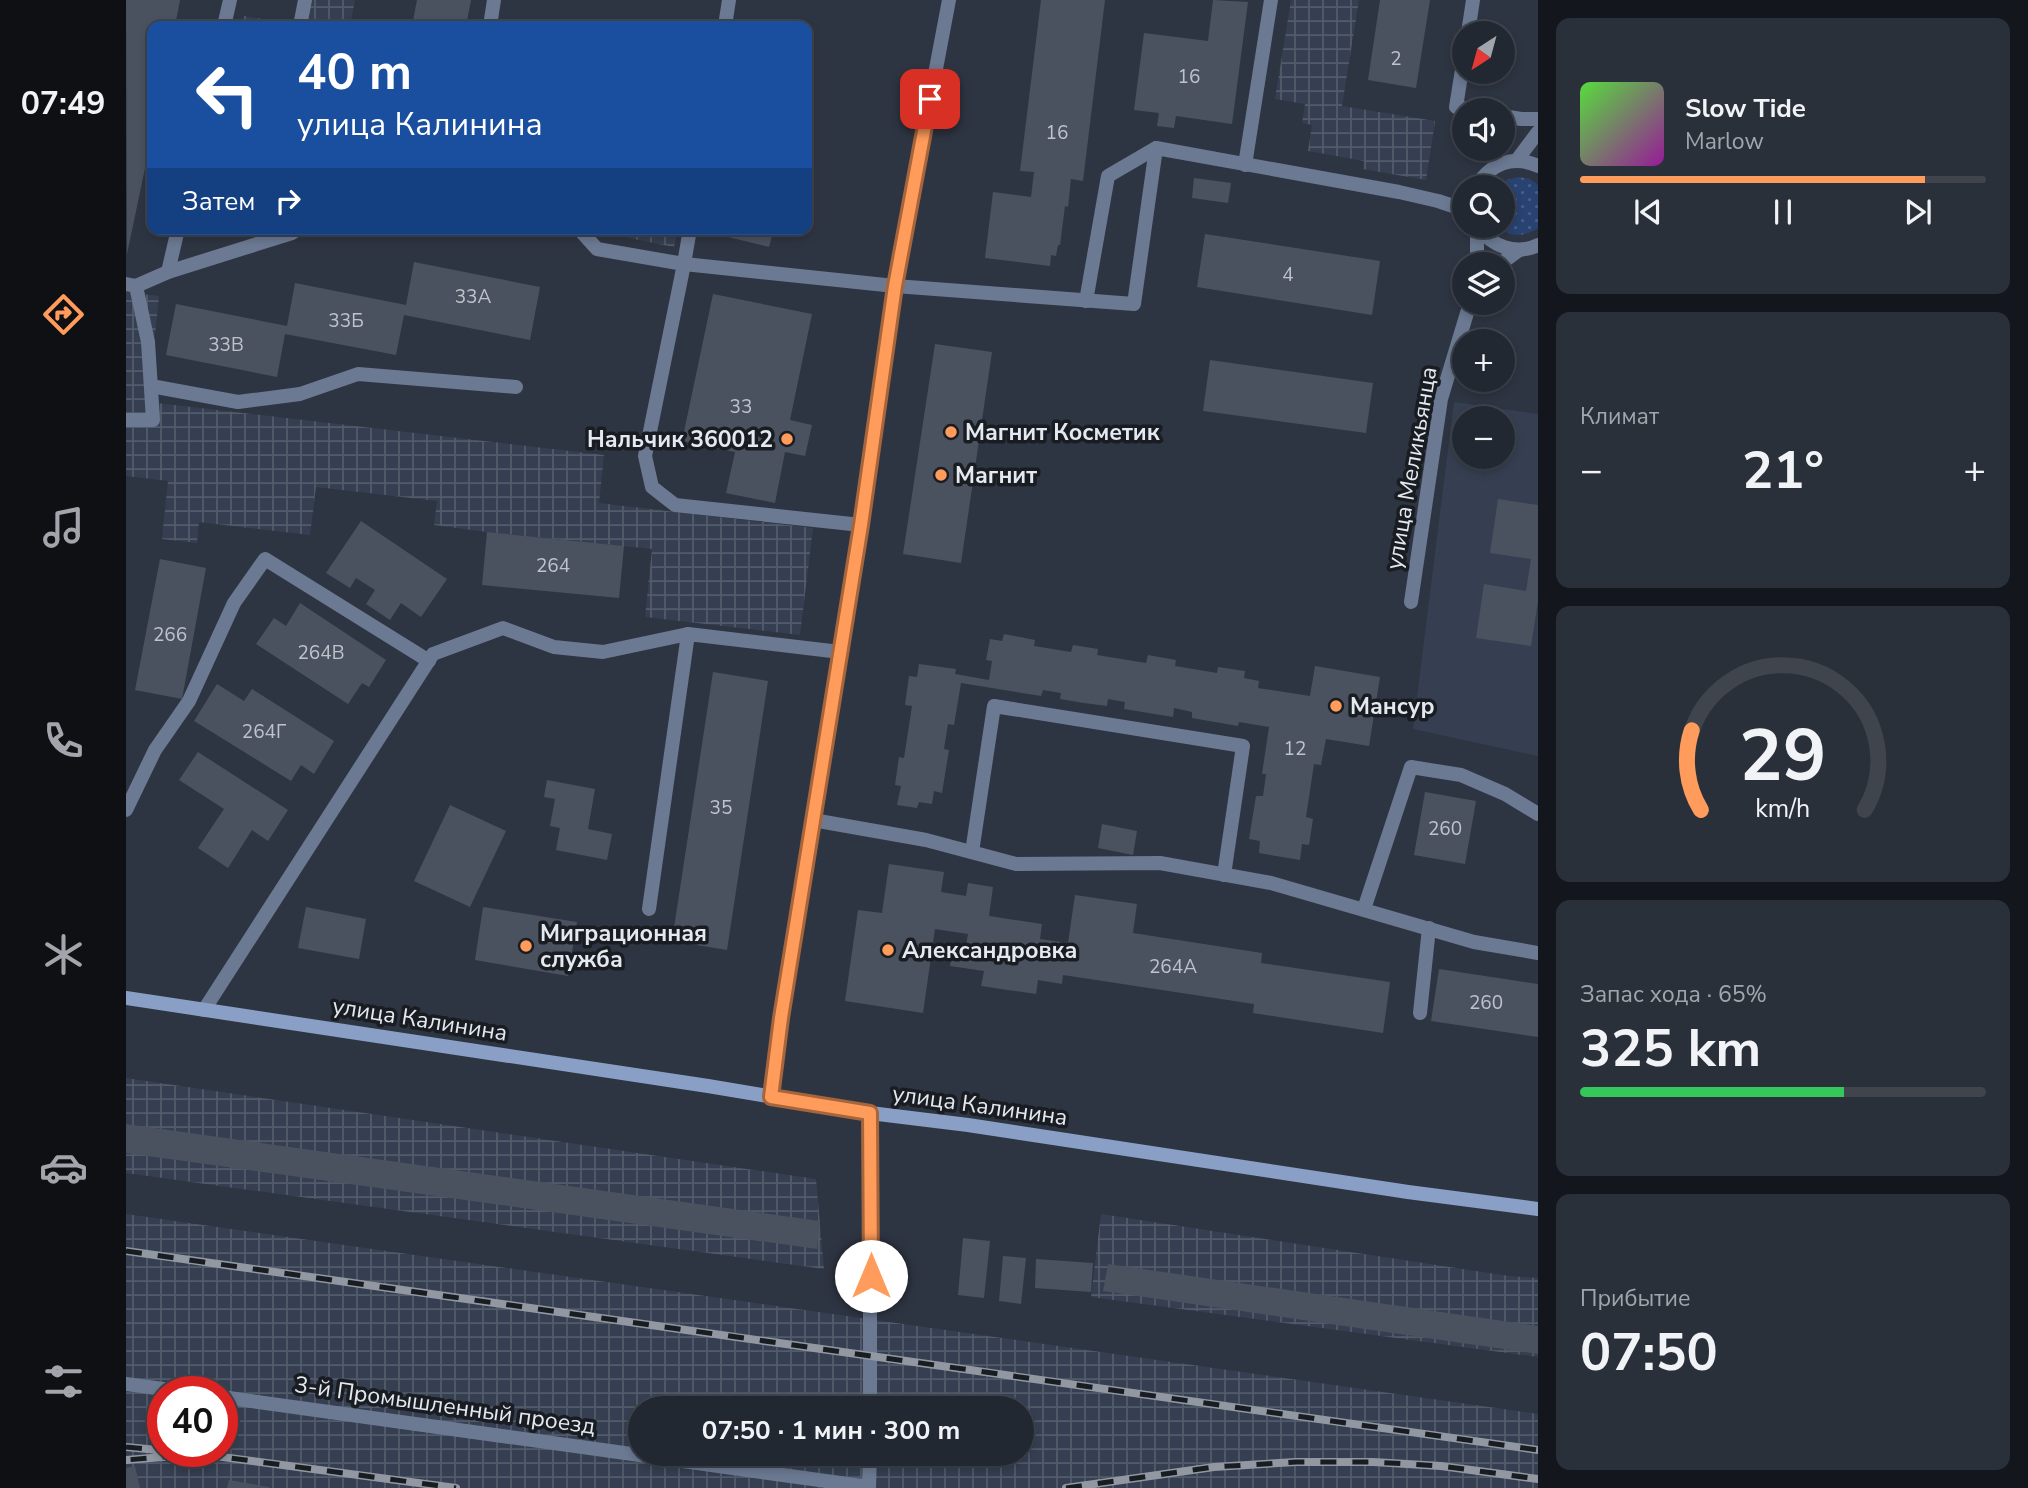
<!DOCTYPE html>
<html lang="ru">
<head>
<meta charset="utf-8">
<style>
  :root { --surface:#222832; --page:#2a303a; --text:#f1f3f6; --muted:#a2a6ac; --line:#3f444d; --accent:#ff9b5b }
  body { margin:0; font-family:"Nunito Sans",sans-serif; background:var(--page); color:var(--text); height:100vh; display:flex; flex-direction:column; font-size:26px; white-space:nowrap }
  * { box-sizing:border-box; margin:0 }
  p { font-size:23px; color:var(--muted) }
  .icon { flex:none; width:38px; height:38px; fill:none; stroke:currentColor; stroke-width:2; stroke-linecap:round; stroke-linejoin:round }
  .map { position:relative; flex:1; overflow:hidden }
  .side { display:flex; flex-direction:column; gap:18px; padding:18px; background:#13161c; width:490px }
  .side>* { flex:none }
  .guide { position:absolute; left:21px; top:21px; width:665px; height:214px; border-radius:14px; box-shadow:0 4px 10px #0003,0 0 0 2px var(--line); background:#1a4fa0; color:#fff; overflow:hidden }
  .needle { width:46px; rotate:216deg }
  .fabs { position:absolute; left:1326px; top:21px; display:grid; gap:14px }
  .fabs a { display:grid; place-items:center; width:63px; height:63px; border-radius:50%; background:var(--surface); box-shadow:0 4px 10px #0003,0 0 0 2px var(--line); font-size:35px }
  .speed { position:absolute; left:21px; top:1376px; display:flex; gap:14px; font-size:35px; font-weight:700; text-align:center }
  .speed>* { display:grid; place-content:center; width:91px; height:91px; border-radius:50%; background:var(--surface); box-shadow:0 4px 10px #0003,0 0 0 2px var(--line); line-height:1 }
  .speed .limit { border:10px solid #d22; background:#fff; color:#111 }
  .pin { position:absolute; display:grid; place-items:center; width:60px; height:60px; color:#fff; margin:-30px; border-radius:14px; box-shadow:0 4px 10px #0006 }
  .me { position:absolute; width:77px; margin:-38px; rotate:0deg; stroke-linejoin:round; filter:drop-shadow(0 0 5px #0008) }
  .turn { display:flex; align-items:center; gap:24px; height:147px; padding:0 35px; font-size:32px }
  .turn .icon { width:91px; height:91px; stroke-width:2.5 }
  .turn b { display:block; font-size:49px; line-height:60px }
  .then { display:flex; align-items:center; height:66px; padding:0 35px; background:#0003; gap:14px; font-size:26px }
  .big { font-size:52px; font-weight:700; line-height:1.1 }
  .side .card { flex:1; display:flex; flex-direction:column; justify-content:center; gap:10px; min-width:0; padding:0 24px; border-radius:14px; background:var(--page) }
  .side .dial { align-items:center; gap:0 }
  .dial svg { height:182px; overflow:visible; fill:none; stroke:var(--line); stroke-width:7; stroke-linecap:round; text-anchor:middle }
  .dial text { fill:var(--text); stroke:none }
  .song { display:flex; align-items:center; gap:21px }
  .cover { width:84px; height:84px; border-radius:10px; background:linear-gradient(135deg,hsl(110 70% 55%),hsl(300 70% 35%)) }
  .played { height:7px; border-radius:4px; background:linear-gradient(90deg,var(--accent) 85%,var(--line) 85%) }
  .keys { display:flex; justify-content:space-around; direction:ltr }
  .heat { display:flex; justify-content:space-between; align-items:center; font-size:38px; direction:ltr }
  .charge { height:10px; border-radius:5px; background:linear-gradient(90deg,#34c759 65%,var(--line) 0) }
  .trip { position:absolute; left:502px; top:1396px; width:406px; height:70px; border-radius:35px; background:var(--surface); box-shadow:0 4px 10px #0003,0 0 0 2px var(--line); font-weight:700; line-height:70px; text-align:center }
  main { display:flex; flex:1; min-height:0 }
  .menu { display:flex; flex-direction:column; width:126px; justify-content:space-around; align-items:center; background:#0e1014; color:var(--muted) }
  .menu .icon { width:49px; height:49px }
  .menu .selected { color:var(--accent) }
  .menu b { font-size:32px; color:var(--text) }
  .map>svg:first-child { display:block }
  .built { fill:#353f51; fill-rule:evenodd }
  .industrial { fill:url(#industrial-grid); fill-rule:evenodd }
  .grass { fill:url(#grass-dots) }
  .building { fill:#4a525f }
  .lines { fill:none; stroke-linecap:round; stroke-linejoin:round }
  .service { stroke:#6b7992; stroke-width:14 }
  .minor { stroke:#6b7992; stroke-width:14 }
  .tertiary { stroke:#6b7992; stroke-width:14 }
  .secondary { stroke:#899fc6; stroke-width:14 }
  .rail-casing { stroke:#9298a2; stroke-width:8 }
  .rail { stroke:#191d22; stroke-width:5; stroke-dasharray:16; stroke-linecap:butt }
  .route-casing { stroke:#a6653b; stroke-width:18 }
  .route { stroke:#ff9b5b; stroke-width:12 }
  .poi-dot { fill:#ff9b5b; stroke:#191d22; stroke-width:2.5 }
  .labels { text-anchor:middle; stroke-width:7; stroke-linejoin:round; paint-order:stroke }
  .number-label { font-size:19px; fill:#bec3cc }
  .poi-label { font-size:23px; font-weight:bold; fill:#e4e9f1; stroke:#191d22; text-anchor:start }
  .street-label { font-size:23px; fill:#e4e9f1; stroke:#191d22 }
</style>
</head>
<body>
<main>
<nav class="menu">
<b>07:49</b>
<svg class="icon selected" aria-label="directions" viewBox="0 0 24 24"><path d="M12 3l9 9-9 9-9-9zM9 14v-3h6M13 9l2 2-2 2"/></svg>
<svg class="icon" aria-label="music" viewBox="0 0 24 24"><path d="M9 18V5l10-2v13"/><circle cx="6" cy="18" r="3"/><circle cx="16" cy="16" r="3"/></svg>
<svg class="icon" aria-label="phone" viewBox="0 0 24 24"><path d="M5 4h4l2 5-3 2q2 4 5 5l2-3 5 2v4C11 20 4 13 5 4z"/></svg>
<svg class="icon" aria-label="climate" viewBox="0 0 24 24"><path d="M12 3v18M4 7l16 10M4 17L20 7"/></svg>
<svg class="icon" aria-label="car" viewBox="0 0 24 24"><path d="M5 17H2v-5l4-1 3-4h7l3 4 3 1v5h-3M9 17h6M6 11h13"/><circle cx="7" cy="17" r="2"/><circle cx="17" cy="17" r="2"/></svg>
<svg class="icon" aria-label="filters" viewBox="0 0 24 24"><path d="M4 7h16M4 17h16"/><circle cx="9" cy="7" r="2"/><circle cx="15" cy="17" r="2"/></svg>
</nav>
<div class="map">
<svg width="1412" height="1488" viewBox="0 0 1412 1488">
  <defs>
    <pattern id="industrial-grid" width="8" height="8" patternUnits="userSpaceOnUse" patternTransform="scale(1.75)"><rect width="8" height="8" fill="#353f51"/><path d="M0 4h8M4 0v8" fill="none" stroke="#525b6a"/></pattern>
    <pattern id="grass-dots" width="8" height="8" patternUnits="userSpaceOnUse" patternTransform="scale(1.75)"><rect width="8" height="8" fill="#284271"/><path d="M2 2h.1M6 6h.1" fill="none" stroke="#475d86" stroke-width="1.8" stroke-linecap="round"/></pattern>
  </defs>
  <rect width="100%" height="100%" fill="#2e3542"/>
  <path class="built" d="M1328,402l84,12v342l-125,-27zM1339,418h38v39h-38z"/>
  <g class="industrial">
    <path d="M184,0h45l-5,26h-107l1,-10 62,10z"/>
    <path d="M1165,0h68l-17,106 93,15 -9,59 -63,-11 1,-8 -56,-10 4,-26 -10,-2 3,-19 -30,-5z"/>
    <path d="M458,229h94l-4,18z"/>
    <path d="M0,292l33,4 -11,106 456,53 -5,48 214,25 -13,107 -155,-18 7,-68 -165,-17 -53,-7 3,-24 -121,-14 -6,48 -111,-13 -2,21 -35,-4 6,-58 -42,-5z"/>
    <path d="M0,1078l690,101 8,90 -698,-96z"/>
    <path d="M0,1214l1412,200v74h-1412zM37,1391h59v60h-59zM514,1409h382v45h-382z"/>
    <path d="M975,1214l408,62 29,2v79l-447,-60z"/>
  </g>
  <path class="grass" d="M1392,177l12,2 8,6v43c-15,10 -28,9 -41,-2h6v-39h-6l10,-7z"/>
  <g class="building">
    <path d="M0,0h54l-5,26h-23v109l-25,119z"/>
    <path d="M291,0h54l-5,26h-54z"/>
    <path d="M915,0h64l-22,181 -12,-2 -3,28 -3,-1 -5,39h-2l-2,11 -5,-1 -1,11 -65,-8 8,-66 38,5 3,-25 -14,-1z"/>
    <path d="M1087,0l35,2 -16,122 -56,-8 -2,12 -17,-2 2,-13 -25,-3 10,-77 64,8z"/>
    <path d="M1254,0h50l-14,88 -48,-8z"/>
    <path d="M1068,178l37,5 -3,20 -36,-5z"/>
    <path d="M591,229h57l-5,18 -53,-13z"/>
    <path d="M1079,234l175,27 -8,54 -175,-28z"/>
    <path d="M288,262l126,25 -10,53 -126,-25 -8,40 -111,-21 -8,43 -111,-22 10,-51 111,22 8,-43 111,22z"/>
    <path d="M587,294l99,20 -22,106 22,5 -7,31 -20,-4 -10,51 -49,-10 9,-41 -53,-11z"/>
    <path d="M809,344l57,8 -31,211 -58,-9z"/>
    <path d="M1084,360l163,23 -7,50 -163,-22z"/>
    <path d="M1372,499l40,6v96l-7,45 -55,-8 8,-54 42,7 5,-32 -41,-6z"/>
    <path d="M235,521l86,58 -26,38 -20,-14 -11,17 -24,-16 9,-14 -19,-12 -6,10 -24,-15z"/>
    <path d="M361,532l137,14 -5,52 -137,-13z"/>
    <path d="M34,559l46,9 -24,131 -47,-9z"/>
    <path d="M174,603l86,57 -17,27 -7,-4 -14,21 -92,-60 18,-26 12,8z"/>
    <path d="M878,634l31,6 -1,6 37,6 2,-7 25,4 -1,6 49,8 2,-8 28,5 -1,6 42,7 1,-6 27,4 -1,7 15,3 -1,7 52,8 5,-30 65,11 -11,69 -43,-7 -5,26 -7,-1 -8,53 7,2 -4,26 -7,-1 -2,16 -41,-7 1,-12 -11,-2 7,-43h7l3,-22h-4l7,-47 -30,-5 -1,4 -46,-8v-6l-18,-4 -1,9 -49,-8 1,-7 -17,-3 -1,7 -23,-3 -24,-4 1,-6 -18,-3 -2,6 -80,-13 -7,42 -6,-1 -4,25 5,1 -7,43 -8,-2 -2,13 -13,-2 -2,6 -20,-3 4,-19 -6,-1 4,-28 5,1 8,-52 -7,-1 4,-29 8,1 2,-13 37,5 -1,5 34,6 3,-19 -6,-1 4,-21 12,2z"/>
    <path d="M587,672l55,9 -41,269 -55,-9z"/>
    <path d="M91,684l27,17 8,-12 82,52 -20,33 -13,-9 -10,16 -97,-60z"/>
    <path d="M72,752l90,58 -20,31 -16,-11 -24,38 -30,-20 26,-39 -45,-29z"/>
    <path d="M421,780l48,9 -7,40 24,5 -5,26 -51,-10 4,-22 -10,-2 5,-27 -11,-2z"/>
    <path d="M1299,792l51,9 -11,63 -51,-9z"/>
    <path d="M324,805l56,26 -36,76 -56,-26z"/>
    <path d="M976,824l35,7 -4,24 -35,-7z"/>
    <path d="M763,864l55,8 -3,20 25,4 2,-13 25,4 -4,29 53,8 -2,15 28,4 7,-48 62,9 -4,29 129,20 -1,10 129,19 -7,51 -130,-20 1,-9 -191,-29 -1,9 -24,-4 -2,14 -55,-8 3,-15 -34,-5 3,-17 12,2 3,-17 -33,-5 -12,84 -78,-12 13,-91 24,3z"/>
    <path d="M180,907l60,12 -7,40 -61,-11z"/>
    <path d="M357,907l94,15 -9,54 -93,-16z"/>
    <path d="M1313,969l99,15v53l-107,-16z"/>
    <path d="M0,1124l694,97 -3,28 -691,-96z"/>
    <path d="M837,1238l27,3 -6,57 -26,-3z"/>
    <path d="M877,1256l23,2 -5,46 -22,-3z"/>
    <path d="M910,1259l57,4 -2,29 -56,-4z"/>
    <path d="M982,1264l430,62v28l-435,-63z"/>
    <path d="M9,1466l5,22h-14v-20z"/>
    <path d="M103,1480l40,7v1h-42z"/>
  </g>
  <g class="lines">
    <g class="service">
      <path d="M98,26l6,-26"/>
      <path d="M174,26l5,-26"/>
      <path d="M364,26l4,-26"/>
      <path d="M599,26l4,-26"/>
      <path d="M1342,33l5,-33"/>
      <path d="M1339,51l-9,56 19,3"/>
      <path d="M1377,116l18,3h17"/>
      <path d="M1119,165l26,-165"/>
      <path d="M453,229l18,20 87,15 6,-35"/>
      <path d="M42,272l10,-43"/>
      <path d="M0,284l10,2 32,-14 124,-39 6,-4"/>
      <path d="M960,301l22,-125 48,-28"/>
      <path d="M25,386l87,16 62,-8 58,-20 158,13"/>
      <path d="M0,420h27l-5,-78 -12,-56"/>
      <path d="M735,525l-186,-20 -23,-18 -7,-31 39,-192 211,22 239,18 22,-156 243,44 39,9 27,9"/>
      <path d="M0,810l29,-60 34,-49 45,-98 31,-44 164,102"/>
      <path d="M687,820l113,20 90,24 144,-1 111,20 203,59 64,11"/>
      <path d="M846,852l22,-146 249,40 -19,129"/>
      <path d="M523,909l39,-275 152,18"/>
      <path d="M1238,909l47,-142 50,8 44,19 33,20"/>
      <path d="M78,1010l229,-356 70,-26 51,19 49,5 85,-18"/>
      <path d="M1294,1013l9,-85"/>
    </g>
    <g class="minor">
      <path d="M1391,160l21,-28"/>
      <path d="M1350,187c14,-23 36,-33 62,-21"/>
      <path d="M1352,226c13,20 37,30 60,19"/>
      <path d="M1351,264v-38"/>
      <path d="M1374,264l19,-14"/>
      <path d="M1285,602l30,-203 29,-96"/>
      <path d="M644,1097l11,-79 80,-493 34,-239 54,-286"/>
      <path d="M0,1384l52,7"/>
      <path d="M96,1397l647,90"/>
    </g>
    <g class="tertiary">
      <path d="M744,1113v296"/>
      <path d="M743,1488l1,-34"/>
    </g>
    <path class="secondary" d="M0,998l582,88 162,27 98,12 440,67 130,17"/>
    <defs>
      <g id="rail">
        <path d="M0,1251l1412,199"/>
        <path d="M0,1447l74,7 -74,6"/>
        <path d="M74,1454l256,34"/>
        <path d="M940,1488l148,-21 82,-5h77l68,4 97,13"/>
      </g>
    </defs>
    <use href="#rail" class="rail-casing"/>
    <use href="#rail" class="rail"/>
  </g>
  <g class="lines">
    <defs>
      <path id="route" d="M745,1276l-1,-163 -99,-16 10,-79 80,-493 34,-239 35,-187"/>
    </defs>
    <use href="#route" class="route-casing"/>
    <use href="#route" class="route"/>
  </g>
  <g class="poi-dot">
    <circle cx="825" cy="432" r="7"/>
    <circle cx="661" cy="439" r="7"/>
    <circle cx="815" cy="475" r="7"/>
    <circle cx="1210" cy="706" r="7"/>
    <circle cx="400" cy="946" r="7"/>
    <circle cx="762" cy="950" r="7"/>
  </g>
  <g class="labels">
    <g class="number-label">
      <text x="1270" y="65">2</text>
      <text x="1063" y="83">16</text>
      <text x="931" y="139">16</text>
      <text x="1162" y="281">4</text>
      <text x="347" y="303">33А</text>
      <text x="220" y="327">33Б</text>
      <text x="100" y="351">33В</text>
      <text x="615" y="413">33</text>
      <text x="427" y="572">264</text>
      <text x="44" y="641">266</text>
      <text x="195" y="659">264В</text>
      <text x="138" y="738">264Г</text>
      <text x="1169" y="755">12</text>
      <text x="595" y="814">35</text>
      <text x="1319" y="835">260</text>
      <text x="1047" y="973">264А</text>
      <text x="1360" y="1009">260</text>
    </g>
    <g class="poi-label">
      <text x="839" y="440">Магнит Косметик</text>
      <text x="647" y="447" text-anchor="end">Нальчик 360012</text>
      <text x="829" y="483">Магнит</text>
      <text x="1224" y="714">Мансур</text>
      <text x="414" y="941">Миграционная<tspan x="414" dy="26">служба</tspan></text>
      <text x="776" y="958">Александровка</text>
    </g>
    <g class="street-label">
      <text transform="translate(1285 468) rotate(-80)" y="8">улица Меликьянца</text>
      <text transform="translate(294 1019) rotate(9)" y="8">улица Калинина</text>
      <text transform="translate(854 1105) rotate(8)" y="8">улица Калинина</text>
      <text transform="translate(319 1405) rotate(8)" y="8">3-й Промышленный проезд</text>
    </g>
  </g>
</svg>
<div class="fabs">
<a><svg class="needle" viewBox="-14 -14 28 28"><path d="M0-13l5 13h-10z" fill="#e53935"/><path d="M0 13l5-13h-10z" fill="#a2a6ac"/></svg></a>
<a><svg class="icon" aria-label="sound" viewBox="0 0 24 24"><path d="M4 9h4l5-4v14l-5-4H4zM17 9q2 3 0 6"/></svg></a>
<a><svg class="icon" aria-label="search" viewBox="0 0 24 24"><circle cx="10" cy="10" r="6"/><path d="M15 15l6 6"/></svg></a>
<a><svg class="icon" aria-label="layers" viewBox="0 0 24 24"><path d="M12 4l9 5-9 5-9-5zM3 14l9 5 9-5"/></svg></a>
<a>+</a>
<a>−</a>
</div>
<div class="speed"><div class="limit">40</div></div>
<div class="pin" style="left:804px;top:99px;background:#d93025"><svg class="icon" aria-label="arrive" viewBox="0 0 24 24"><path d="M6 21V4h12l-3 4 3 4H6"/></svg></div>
<svg class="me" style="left:745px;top:1276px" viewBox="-20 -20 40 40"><circle r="19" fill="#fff"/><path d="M0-13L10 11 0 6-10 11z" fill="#ff9b5b"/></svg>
<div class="trip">07:50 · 1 мин · 300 m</div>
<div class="guide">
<div class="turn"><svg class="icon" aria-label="left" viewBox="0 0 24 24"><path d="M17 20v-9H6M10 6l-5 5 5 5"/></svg><div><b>40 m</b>улица Калинина</div></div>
<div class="then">Затем<svg class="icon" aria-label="right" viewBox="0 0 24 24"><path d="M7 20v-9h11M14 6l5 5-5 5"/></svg></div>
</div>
</div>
<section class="side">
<div class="card">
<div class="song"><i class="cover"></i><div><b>Slow Tide</b><p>Marlow</p></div></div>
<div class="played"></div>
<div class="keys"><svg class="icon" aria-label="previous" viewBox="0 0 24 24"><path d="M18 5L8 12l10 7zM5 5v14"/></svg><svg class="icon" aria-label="pause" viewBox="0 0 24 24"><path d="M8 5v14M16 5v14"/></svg><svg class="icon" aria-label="next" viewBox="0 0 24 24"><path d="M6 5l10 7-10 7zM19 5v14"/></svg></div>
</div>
<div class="card"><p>Климат</p>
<div class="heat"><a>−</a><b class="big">21°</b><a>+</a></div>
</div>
<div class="card dial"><svg viewBox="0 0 100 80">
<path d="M14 69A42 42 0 1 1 86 69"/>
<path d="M14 69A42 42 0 0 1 10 34" stroke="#ff9b5b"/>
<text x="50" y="56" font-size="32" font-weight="700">29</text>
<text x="50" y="72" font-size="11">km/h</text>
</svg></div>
<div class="card"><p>Запас хода · 65%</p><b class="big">325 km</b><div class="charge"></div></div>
<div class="card"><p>Прибытие</p><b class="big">07:50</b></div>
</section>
</main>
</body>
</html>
